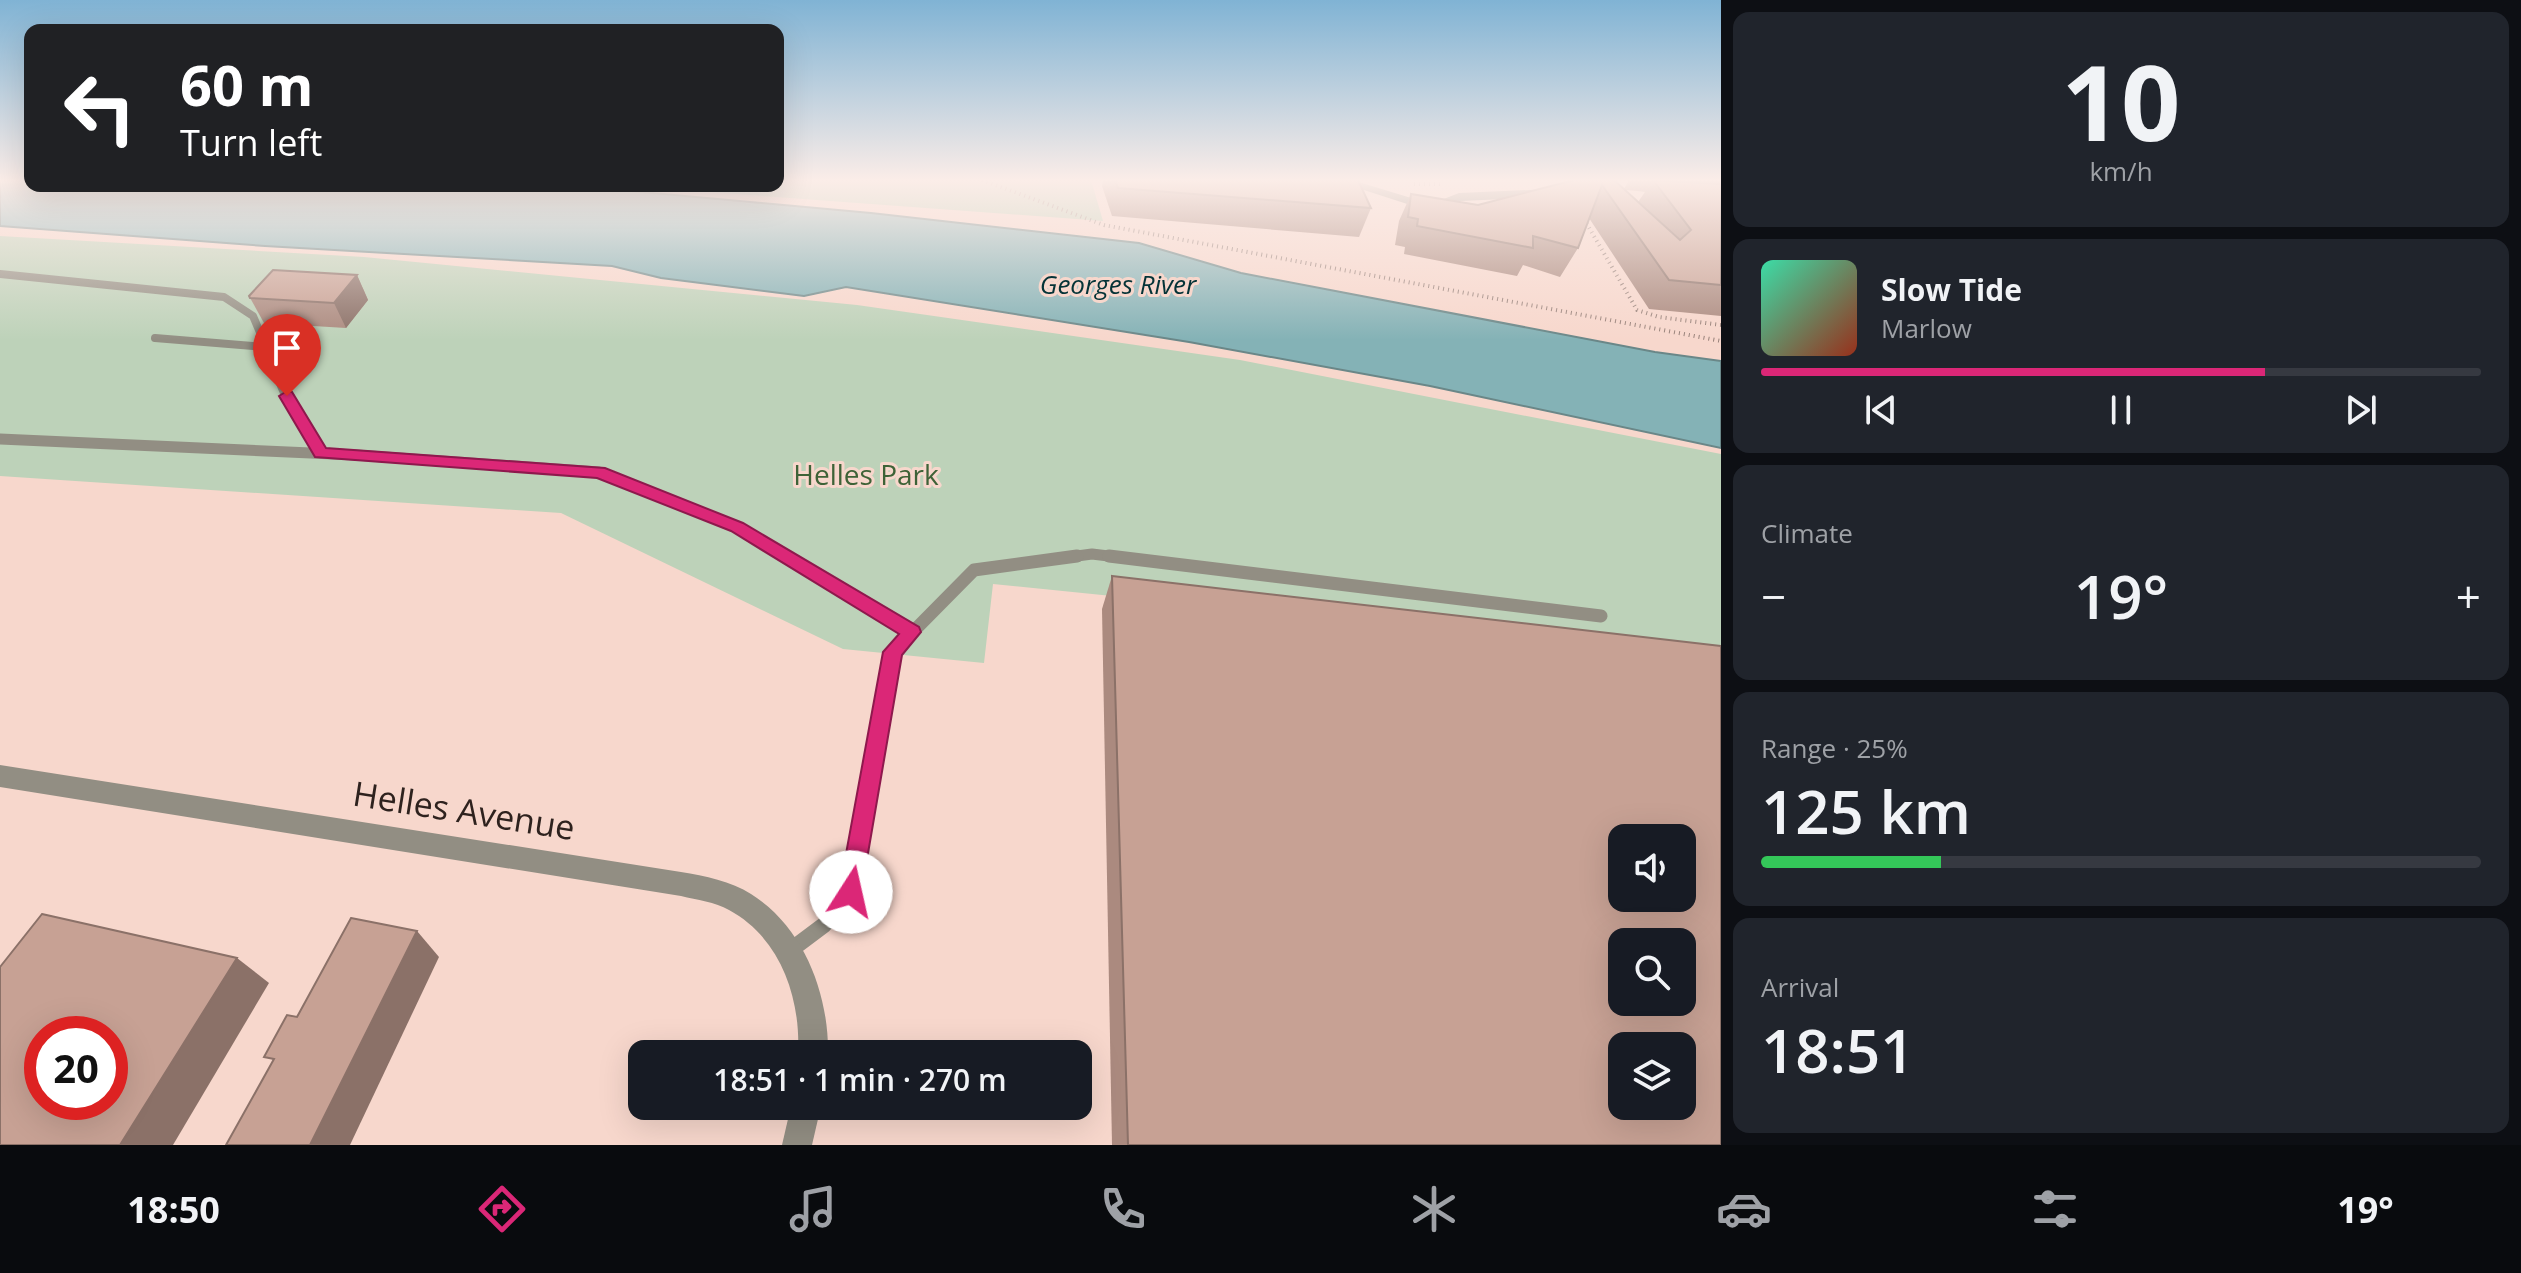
<!DOCTYPE html>
<html lang="en">
<head>
<meta charset="utf-8">
<style>
  :root { --surface:#171b24; --page:#20242c; --text:#f1f3f6; --muted:#9ea1a6; --line:#363941; --accent:#db2777 }
  body { margin:0; font-family:"Open Sans",sans-serif; background:var(--page); color:var(--text); height:100vh; display:flex; flex-direction:column; font-size:30px; white-space:nowrap }
  * { box-sizing:border-box; margin:0 }
  p { font-size:26px; color:var(--muted) }
  .icon { flex:none; width:44px; height:44px; fill:none; stroke:currentColor; stroke-width:2; stroke-linecap:round; stroke-linejoin:round }
  .map { position:relative; flex:1; overflow:hidden }
  .details { display:flex; flex-direction:column; gap:12px; padding:12px; background:#0d0f14; width:800px }
  .details>* { flex:none }
  .top-card { position:absolute; left:24px; top:24px; width:760px; height:168px; border-radius:16px; box-shadow:0 8px 32px #0002; background:#202124; color:#fff; overflow:hidden }
  .buttons { position:absolute; left:1608px; top:824px; display:grid; gap:16px }
  .buttons a { display:grid; place-items:center; width:88px; height:88px; border-radius:16px; background:var(--surface); box-shadow:0 8px 32px #0002; font-size:40px }
  .speed { position:absolute; left:24px; top:1016px; display:flex; gap:16px; font-size:40px; font-weight:700; text-align:center }
  .speed>* { display:grid; place-content:center; width:104px; height:104px; border-radius:50%; background:var(--surface); box-shadow:0 8px 32px #0002; line-height:1 }
  .speed .limit { border:12px solid #d22; background:#fff; color:#111 }
  .pin { position:absolute; display:grid; place-items:center; width:68px; height:68px; color:#fff; margin:-82px -34px; border-radius:50% 50% 50% 0; rotate:-45deg; box-shadow:0 0 8px #0007 }
  .pin .icon { rotate:45deg }
  .me { position:absolute; width:88px; margin:-44px; rotate:10deg; stroke-linejoin:round; filter:drop-shadow(0 0 6px #0008) }
  .turn { display:flex; align-items:center; gap:28px; height:168px; padding:0 24px; font-size:36px }
  .turn .icon { width:104px; height:104px; stroke-width:2.5 }
  .turn b { display:block; font-size:56px; line-height:68px }
  .big { font-size:60px; font-weight:600; line-height:1.1 }
  .details .card { flex:1; display:flex; flex-direction:column; justify-content:center; gap:12px; min-width:0; padding:0 28px; border-radius:16px; background:var(--page) }
  .details .dial { align-items:center; gap:0 }
  .dial b { font-size:104px; line-height:1 }
  .song { display:flex; align-items:center; gap:24px }
  .cover { width:96px; height:96px; border-radius:12px; background:linear-gradient(135deg,hsl(160 70% 55%),hsl(10 70% 35%)) }
  .played { height:8px; border-radius:4px; background:linear-gradient(90deg,var(--accent) 70%,var(--line) 70%) }
  .keys { display:flex; justify-content:space-around; direction:ltr }
  .heat { display:flex; justify-content:space-between; align-items:center; font-size:44px; direction:ltr }
  .charge { height:12px; border-radius:6px; background:linear-gradient(90deg,#34c759 25%,var(--line) 0) }
  .trip { position:absolute; left:628px; top:1040px; width:464px; height:80px; border-radius:16px; background:var(--surface); box-shadow:0 8px 32px #0002; font-weight:600; line-height:80px; text-align:center }
  .tabs { display:flex; height:128px; justify-content:space-around; align-items:center; background:#090b0e; color:var(--muted) }
  .tabs .icon { width:56px; height:56px }
  .tabs .active { color:var(--accent) }
  .tabs b { font-size:36px; color:var(--text) }
  main { display:flex; flex:1; min-height:0 }
  .map>svg:first-child { display:block }
  .green { fill:#bdd2b9 }
  .water { fill:#84b2b6; stroke:#6a8788; stroke-width:2 }
  .lines { fill:none; stroke-linecap:round; stroke-linejoin:round }
  .path { stroke:#957f77; stroke-width:4; stroke-dasharray:1 4; stroke-linecap:butt }
  .lane-far3 { stroke:#928e83; stroke-width:8 }
  .lane-far2 { stroke:#928e83; stroke-width:11 }
  .lane-far1 { stroke:#928e83; stroke-width:13 }
  .lane { stroke:#928e83; stroke-width:16 }
  .street { fill:#928e83; fill-rule:evenodd }
  .wall { fill:#ab8a7f; fill-rule:evenodd }
  .shaded-wall { fill:#8b7168 }
  .building { fill:#c7a194; stroke:#8b7168; stroke-width:2; fill-rule:evenodd }
  .route { fill:#db2777; stroke:#8e194d; stroke-width:2 }
  .labels { text-anchor:middle; stroke-width:6; stroke-linejoin:round; paint-order:stroke }
  .far-water-label { font-size:26px; font-style:italic; fill:#043337; stroke:#f7d7cc }
  .park-label { font-size:28px; fill:#3e6237; stroke:#f7d7cc }
  .near-street-label { font-size:34px; fill:#2e221e; stroke:#f7d7cc }
</style>
</head>
<body>
<main>
<div class="map">
<svg width="1721" height="1145" viewBox="0 0 1721 1145">
  <rect width="100%" height="100%" fill="#f7d7cc"/>
  <g class="green">
    <path d="M778,180h313l12,41 -476,-35h151z"/>
    <path d="M0,236l364,21 493,48 383,55 481,94v204l-728,-74 -9,79 -141,-14 -282,-136 -561,-37z"/>
  </g>
  <path class="water" d="M0,180h30v6h546l295,27 268,30 102,30 414,79 66,9v87l-291,-62 -241,-44 -343,-55 -42,9 -143,-18 -49,-12 -347,-20 -265,-20z"/>
  <g class="lines">
    <g class="path">
      <path d="M982,180l122,45 617,116"/>
      <path d="M1414,184h30"/>
      <path d="M1584,219l53,91 22,7 62,8"/>
    </g>
    <g class="lane-far3">
      <path d="M0,274l224,23 29,19 14,33"/>
      <path d="M155,338l111,9"/>
    </g>
    <g class="lane-far2">
      <path d="M261,347h5"/>
      <path d="M266,347l21,49 34,57"/>
      <path d="M0,439l356,16 243,17 138,55 52,31"/>
      <path d="M1062,558l30,-4 33,4"/>
    </g>
    <g class="lane-far1">
      <path d="M785,556l127,76"/>
      <path d="M1109,556l492,60"/>
      <path d="M864,820l29,-168 81,-82 103,-14"/>
    </g>
    <path class="lane" d="M788,952l36,-27 27,-33 13,-74"/>
    <g class="street">
      <path d="M1333,180h19l79,24 28,-11 91,-4 6,4 -6,4 -89,4 -29,11z"/>
      <path d="M0,765l681,107c24,4 50,9 70,22 53,33 78,100 77,160h-30c3,-55 -17,-116 -69,-144 -14,-8 -32,-10 -48,-14l-681,-109z"/>
      <path d="M791,1106h30l-9,39h-30z"/>
    </g>
  </g>
  <g class="wall">
    <path d="M1103,180h255l13,28 -12,29 -247,-21 -10,-30z"/>
    <path d="M1574,180l50,9 5,-9h92v136l-72,-7 -60,-91 -11,30 -18,29 -37,-12 -6,11 -113,-22 1,-7 -10,-2 4,-24 12,-27 67,11zM1625,190l13,1 7,1 -7,10z"/>
    <path d="M357,275l11,25 -22,28 -82,-5 -15,-27z"/>
    <path d="M1112,576l609,569h-609l-10,-536z"/>
  </g>
  <g class="shaded-wall">
    <path d="M357,275l11,25 -22,28 -12,-25z"/>
    <path d="M417,931l22,26 -89,188h-40z"/>
    <path d="M237,958l32,25 -96,162h-53z"/>
  </g>
  <g class="building">
    <path d="M1115,180h243l13,28 -253,-20z"/>
    <path d="M1574,180h40l66,60 11,-10 -38,-50 68,4v101l-52,-5 -67,-95 -24,63 -45,-12v12l-116,-22 1,-7 -10,-2 3,-23 67,11z"/>
    <path d="M273,270l84,5 -23,28 -84,-5 -1,-2z"/>
    <path d="M1112,576l609,70v499h-593zM1622,838h60v60h-60zM1622,942h60v60h-60zM1622,1046h60v60h-60z"/>
    <path d="M42,914l195,44 -117,187h-120v-178zM42,1034h68v68h-68z"/>
    <path d="M351,918l66,13 -107,214h-84l48,-86 -10,-2 23,-42 10,2z"/>
  </g>
  <linearGradient id="sky" x2="0" y2="1"><stop stop-color="#80b3d4"/><stop offset="0.53" stop-color="#fbede8"/><stop offset="1" stop-color="#fbede8" stop-opacity="0"/></linearGradient>
  <rect width="1721" height="340" fill="url(#sky)"/>
  <path class="route" d="M287,391l5,1 34,56 279,20 138,55 176,104 2,5 -19,23 -42,245 -9,4 -8,-4 -4,-8 44,-240 16,-18 -168,-103 -134,-53 -282,-21 -36,-61z"/>
  <g class="labels">
    <g class="far-water-label">
      <text x="1118" y="294">Georges River</text>
    </g>
    <g class="park-label">
      <text x="866" y="485">Helles Park</text>
    </g>
    <g class="near-street-label">
      <text transform="translate(464 811) rotate(9)" y="12">Helles Avenue</text>
    </g>
  </g>
</svg>
<div class="buttons">
<a><svg class="icon" aria-label="sound" viewBox="0 0 24 24"><path d="M4 9h4l5-4v14l-5-4H4zM17 9q2 3 0 6"/></svg></a>
<a><svg class="icon" aria-label="search" viewBox="0 0 24 24"><circle cx="10" cy="10" r="6"/><path d="M15 15l6 6"/></svg></a>
<a><svg class="icon" aria-label="layers" viewBox="0 0 24 24"><path d="M12 4l9 5-9 5-9-5zM3 14l9 5 9-5"/></svg></a>
</div>
<div class="speed"><div class="limit">20</div></div>
<div class="pin" style="left:287px;top:396px;background:#d93025"><svg class="icon" aria-label="arrive" viewBox="0 0 24 24"><path d="M6 21V4h12l-3 4 3 4H6"/></svg></div>
<svg class="me" style="left:851px;top:892px" viewBox="-20 -20 40 40"><circle r="19" fill="#fff"/><path d="M0-13L10 11 0 6-10 11z" fill="#db2777"/></svg>
<div class="trip">18:51 · 1 min · 270 m</div>
<div class="top-card">
<div class="turn"><svg class="icon" aria-label="left" viewBox="0 0 24 24"><path d="M17 20v-9H6M10 6l-5 5 5 5"/></svg><div><b>60 m</b>Turn left</div></div>
</div>
</div>
<section class="details">
<div class="card dial"><b>10</b><p>km/h</p></div>
<div class="card">
<div class="song"><i class="cover"></i><div><b>Slow Tide</b><p>Marlow</p></div></div>
<div class="played"></div>
<div class="keys"><svg class="icon" aria-label="previous" viewBox="0 0 24 24"><path d="M18 5L8 12l10 7zM5 5v14"/></svg><svg class="icon" aria-label="pause" viewBox="0 0 24 24"><path d="M8 5v14M16 5v14"/></svg><svg class="icon" aria-label="next" viewBox="0 0 24 24"><path d="M6 5l10 7-10 7zM19 5v14"/></svg></div>
</div>
<div class="card"><p>Climate</p>
<div class="heat"><a>−</a><b class="big">19°</b><a>+</a></div>
</div>
<div class="card"><p>Range · 25%</p><b class="big">125 km</b><div class="charge"></div></div>
<div class="card"><p>Arrival</p><b class="big">18:51</b></div>
</section>
</main>
<nav class="tabs">
<b>18:50</b>
<svg class="icon active" aria-label="directions" viewBox="0 0 24 24"><path d="M12 3l9 9-9 9-9-9zM9 14v-3h6M13 9l2 2-2 2"/></svg>
<svg class="icon" aria-label="music" viewBox="0 0 24 24"><path d="M9 18V5l10-2v13"/><circle cx="6" cy="18" r="3"/><circle cx="16" cy="16" r="3"/></svg>
<svg class="icon" aria-label="phone" viewBox="0 0 24 24"><path d="M5 4h4l2 5-3 2q2 4 5 5l2-3 5 2v4C11 20 4 13 5 4z"/></svg>
<svg class="icon" aria-label="climate" viewBox="0 0 24 24"><path d="M12 3v18M4 7l16 10M4 17L20 7"/></svg>
<svg class="icon" aria-label="car" viewBox="0 0 24 24"><path d="M5 17H2v-5l4-1 3-4h7l3 4 3 1v5h-3M9 17h6M6 11h13"/><circle cx="7" cy="17" r="2"/><circle cx="17" cy="17" r="2"/></svg>
<svg class="icon" aria-label="filters" viewBox="0 0 24 24"><path d="M4 7h16M4 17h16"/><circle cx="9" cy="7" r="2"/><circle cx="15" cy="17" r="2"/></svg>
<b>19°</b>
</nav>
</body>
</html>
